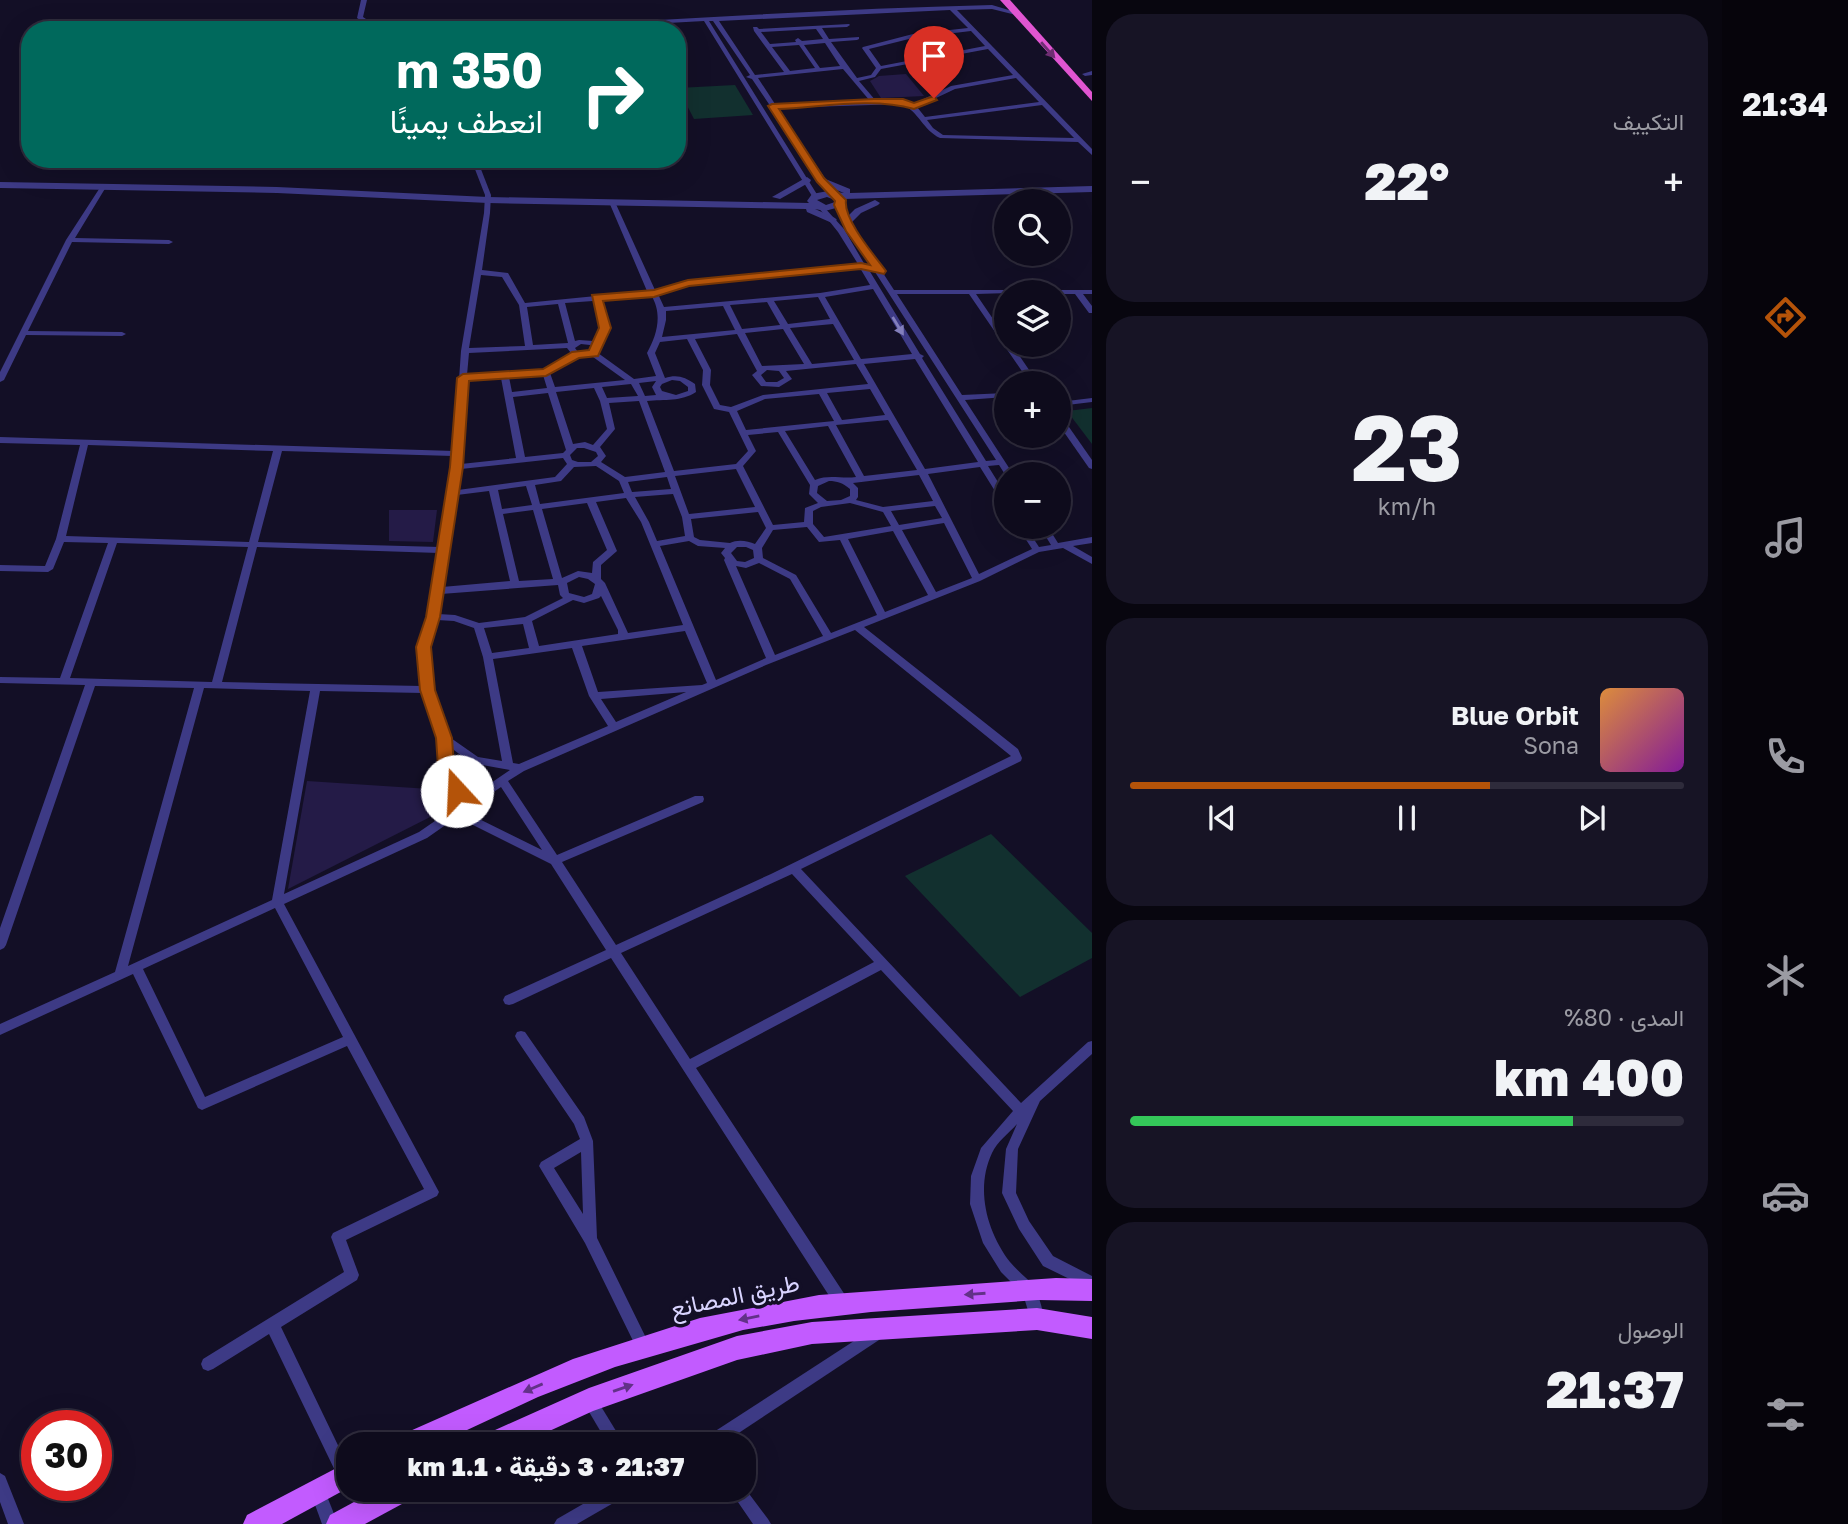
<!DOCTYPE html>
<html lang="ar">
<head>
<meta charset="utf-8">
<style>
  :root { --surface:#0e0b1c; --page:#171425; --text:#f1f3f6; --muted:#9b9ba3; --line:#2e2b3b; --accent:#b45309 }
  body { margin:0; font-family:"Golos Text",Vazirmatn,sans-serif; background:var(--page); color:var(--text); direction:rtl; height:100vh; display:flex; flex-direction:column; font-size:26px; white-space:nowrap }
  * { box-sizing:border-box; margin:0 }
  p { font-size:23px; color:var(--muted) }
  .icon { flex:none; width:38px; height:38px; fill:none; stroke:currentColor; stroke-width:2; stroke-linecap:round; stroke-linejoin:round }
  .map { position:relative; flex:1; overflow:hidden; direction:ltr }
  .sheet { display:flex; flex-direction:column; gap:14px; padding:14px; background:#08060f; width:630px }
  .sheet>* { flex:none }
  .top-card { position:absolute; left:21px; top:21px; width:665px; height:147px; border-radius:28px; box-shadow:0 7px 28px #0002,0 0 0 2px var(--line); direction:rtl; background:#00695c; color:#fff; overflow:hidden }
  .fabs { position:absolute; left:994px; top:189px; display:grid; gap:14px }
  .fabs a { display:grid; place-items:center; width:77px; height:77px; border-radius:50%; background:var(--surface); box-shadow:0 7px 28px #0002,0 0 0 2px var(--line); font-size:35px }
  .speed { position:absolute; left:21px; top:1410px; display:flex; gap:14px; font-size:35px; font-weight:700; text-align:center }
  .speed>* { display:grid; place-content:center; width:91px; height:91px; border-radius:50%; background:var(--surface); box-shadow:0 7px 28px #0002,0 0 0 2px var(--line); line-height:1 }
  .speed .limit { border:10px solid #d22; background:#fff; color:#111 }
  .pin { position:absolute; display:grid; place-items:center; width:60px; height:60px; color:#fff; margin:-72px -30px; border-radius:50% 50% 50% 0; rotate:-45deg; box-shadow:0 0 7px #0007 }
  .pin .icon { rotate:45deg }
  .me { position:absolute; width:77px; margin:-38px; rotate:340deg; stroke-linejoin:round; filter:drop-shadow(0 0 5px #0008) }
  .turn { display:flex; align-items:center; gap:24px; height:147px; padding:0 28px; font-size:32px }
  .turn .icon { width:91px; height:91px; stroke-width:2.5 }
  .turn b { display:block; font-size:49px; line-height:60px }
  .big { font-size:52px; font-weight:800; line-height:1.1 }
  .sheet .widget { flex:1; display:flex; flex-direction:column; justify-content:center; gap:10px; min-width:0; padding:0 24px; border-radius:28px; background:var(--page) }
  .sheet .dial { align-items:center; gap:0 }
  .dial b { font-size:91px; line-height:1 }
  .song { display:flex; align-items:center; gap:21px }
  .cover { width:84px; height:84px; border-radius:10px; background:linear-gradient(135deg,hsl(30 70% 55%),hsl(290 70% 35%)) }
  .played { height:7px; border-radius:4px; background:linear-gradient(90deg,var(--accent) 65%,var(--line) 65%) }
  .keys { display:flex; justify-content:space-around; direction:ltr }
  .heat { display:flex; justify-content:space-between; align-items:center; font-size:38px; direction:ltr }
  .charge { height:10px; border-radius:5px; background:linear-gradient(90deg,#34c759 80%,var(--line) 0) }
  .trip { position:absolute; left:336px; top:1432px; width:420px; height:70px; border-radius:28px; background:var(--surface); box-shadow:0 7px 28px #0002,0 0 0 2px var(--line); font-weight:800; line-height:70px; text-align:center; direction:rtl }
  main { display:flex; flex:1; min-height:0 }
  .tab-bar { display:flex; flex-direction:column; width:126px; justify-content:space-around; align-items:center; background:#06040b; color:var(--muted) }
  .tab-bar .icon { width:49px; height:49px }
  .tab-bar .selected { color:var(--accent) }
  .tab-bar b { font-size:32px; color:var(--text) }
  .map>svg:first-child { display:block }
  .green { fill:#12302f }
  .building { fill:#241b47 }
  .lines { fill:none; stroke-linecap:round; stroke-linejoin:round }
  .minor { fill:#3d3a85; fill-rule:evenodd }
  .tertiary { fill:#3d3a85; fill-rule:evenodd }
  .primary { fill:#c25bff; fill-rule:evenodd }
  .trunk { fill:#e055d1; fill-rule:evenodd }
  .oneway { fill:#6f2e73 }
  .oneway2 { fill:#837fbc }
  .oneway3 { fill:#623188 }
  .route { fill:#b45309; stroke:#753606; stroke-width:2 }
  .labels { text-anchor:middle; stroke-width:7; stroke-linejoin:round; paint-order:stroke }
  .near-street-label { font-size:24px; fill:#d9d4ff; stroke:#130f26 }
</style>
</head>
<body>
<main>
<nav class="tab-bar">
<b>21:34</b>
<svg class="icon selected" aria-label="directions" viewBox="0 0 24 24"><path d="M12 3l9 9-9 9-9-9zM9 14v-3h6M13 9l2 2-2 2"/></svg>
<svg class="icon" aria-label="music" viewBox="0 0 24 24"><path d="M9 18V5l10-2v13"/><circle cx="6" cy="18" r="3"/><circle cx="16" cy="16" r="3"/></svg>
<svg class="icon" aria-label="phone" viewBox="0 0 24 24"><path d="M5 4h4l2 5-3 2q2 4 5 5l2-3 5 2v4C11 20 4 13 5 4z"/></svg>
<svg class="icon" aria-label="climate" viewBox="0 0 24 24"><path d="M12 3v18M4 7l16 10M4 17L20 7"/></svg>
<svg class="icon" aria-label="car" viewBox="0 0 24 24"><path d="M5 17H2v-5l4-1 3-4h7l3 4 3 1v5h-3M9 17h6M6 11h13"/><circle cx="7" cy="17" r="2"/><circle cx="17" cy="17" r="2"/></svg>
<svg class="icon" aria-label="filters" viewBox="0 0 24 24"><path d="M4 7h16M4 17h16"/><circle cx="9" cy="7" r="2"/><circle cx="15" cy="17" r="2"/></svg>
</nav>
<section class="sheet">
<div class="widget"><p>التكييف</p>
<div class="heat"><a>−</a><b class="big">22°</b><a>+</a></div>
</div>
<div class="widget dial"><b>23</b><p>km/h</p></div>
<div class="widget">
<div class="song"><i class="cover"></i><div><b>Blue Orbit</b><p>Sona</p></div></div>
<div class="played"></div>
<div class="keys"><svg class="icon" aria-label="previous" viewBox="0 0 24 24"><path d="M18 5L8 12l10 7zM5 5v14"/></svg><svg class="icon" aria-label="pause" viewBox="0 0 24 24"><path d="M8 5v14M16 5v14"/></svg><svg class="icon" aria-label="next" viewBox="0 0 24 24"><path d="M6 5l10 7-10 7zM19 5v14"/></svg></div>
</div>
<div class="widget"><p>المدى · 80%</p><b class="big">400 km</b><div class="charge"></div></div>
<div class="widget"><p>الوصول</p><b class="big">21:37</b></div>
</section>
<div class="map">
<svg width="1092" height="1524" viewBox="0 0 1092 1524">
  <rect width="100%" height="100%" fill="#130f26"/>
  <g class="green">
    <path d="M735,85l18,30 -59,4 -16,-31z"/>
    <path d="M1092,408v36l-25,-33z"/>
    <path d="M991,834l101,99v25l-72,39 -115,-121z"/>
  </g>
  <g class="building">
    <path d="M906,74l18,22 -43,2 -11,-17 9,-5z"/>
    <path d="M389,510h48l-4,32 -44,-1z"/>
    <path d="M307,781l138,9 -1,20 -156,79z"/>
  </g>
  <g class="lines">
    <g class="minor">
      <path d="M361,0h6l-4,17 9,6 88,7 -89,-3 -14,-9z"/>
      <path d="M992,5l27,8 -3,2 -24,-6 -35,1 135,139v6l-14,-13 -138,-4c-17,-8 -21,-26 -38,-34l-124,4 58,87 -3,2 -3,-2 -78,-116 -6,-2 4,-2 -37,-54h-4l109,175 -3,2 -3,-2 -108,-175 -162,9h-41l3,-2c163,-8 325,-19 488,-23zM950,10l18,18 -55,6 -50,13 -1,1 14,20 -5,7 -14,3 -26,-36 26,-2 2,-1v-2l-30,2 -7,-11 25,-1 3,-2 -1,-1 -90,5 -2,-2h-4l1,4 30,41 -29,3 -36,-54zM816,29l7,10 -21,2 -4,-3 -3,2 1,2 -26,2 -9,-12zM971,31l14,15 -104,20 -12,-17 44,-11zM825,43l15,23 -20,2 -16,-23zM799,45l16,23 -25,3 -18,-24zM988,49l25,26 -62,11 -38,18 -10,-4 -27,1 -17,-20 16,-4 6,-8zM843,69l27,32 -95,3 -17,-26zM1016,78l23,24 -114,15 -8,-10 38,-18zM1042,105l32,33 -131,-3 -10,-7 -6,-8z"/>
      <path d="M1092,71v4l-7,1 -3,-2z"/>
      <path d="M471,159h6l14,36 -1,18 -8,57 26,3 17,30 122,-12 -38,-89 3,-2 3,2 40,88 33,-9 170,-17 -20,-32 -20,-25 3,-2 2,1 21,23 21,36 6,1 -23,-35 -11,-26 3,-2 3,2 13,26 24,38 4,2 -1,2 11,17h140l4,2 -62,2 30,44v7h6l26,38h-8l-61,-89h-72l65,101 44,-2v4l-41,3 48,74h-7v2l-7,-11 -11,1 18,29v10l-3,-1 -23,-37 -52,7 51,100 53,-25 -14,-22h8l13,20 12,-2 -11,-18h8l10,16 34,-6v6l-19,3 19,11v7l-29,-16 -24,4 -59,29 -116,46 154,122 4,9 -1,3 -220,108 220,234 67,-61 4,-1v13l-52,47 -22,48 -2,44 13,28 24,35 39,20v14l-49,-24 -24,-37 -17,-36 4,-44 11,-25c-8,9 -20,18 -25,29 -17,36 -5,79 18,109 7,8 16,16 24,23 4,11 12,28 8,39l-5,2 -5,-2 -9,-30 -22,-22 -18,-29 -13,-39 1,-28 10,-28 32,-37 -132,-141 -185,98 151,230 2,5 -2,5 -5,2 -5,-2 -226,-350 -98,46 -4,1 -4,-1 -2,-4 2,-4 101,-46 -55,-86 -94,-47 -30,21 -143,66 155,288 -2,4 -91,44 13,35 -2,5 -76,47 67,139v16l-3,2 -5,-3 -71,-147 -56,35 -5,2 -5,-2 -2,-5 2,-5 141,-87 -13,-35 2,-4 91,-44 -77,-143 -145,64 -4,-2 -65,-134 -133,61v-11l115,-52 79,-284 -99,-2 -89,259 -2,3 -4,2v-22l85,-243 -85,-2v-6l60,1 48,-135 -44,-1 -11,27 -5,3 -48,-1v-6l45,1 11,-27 24,-94 -80,-2v-6l454,14 7,-100 23,-138 1,-18zM860,268l10,17 -50,8 -156,14 -6,-13 31,-9zM869,270l6,2 121,188 -10,1 -64,-103 2,-2 -4,-2zM481,275l21,2 17,28 6,41 -56,2zM873,289l39,65 -51,5 -36,-62zM651,295c12,19 6,40 -4,58l9,23 -22,3 -36,-26 4,-4 -4,-4 11,-17 -9,-28zM818,297l12,22 -42,5 -14,-23zM593,301l8,27 -8,13 -14,-1 -4,1 -10,-38zM767,302l13,23 -38,4 -12,-24zM558,304l10,39 -35,2 -6,-38zM723,306l12,24 -73,7 4,-17v-9zM833,324l21,36 -42,4 -22,-36zM783,329l21,35 -42,2 -17,-33zM737,334l20,37 -5,4 9,11 18,1 13,-8 -6,-8 70,-7 12,20 -105,11 -32,12 -11,-2 -10,-20 1,-15 -16,-31zM687,339l16,31 -1,15 12,24 15,3 19,39 -12,13 -62,7 -27,-70c18,-2 34,1 49,-9l-1,-8c-10,-7 -18,-10 -30,-6l-10,-25 5,-11zM581,344l9,1 3,4 -5,4 -10,-1 -3,-4zM567,348l4,5 -27,17 -77,5 2,-22zM577,356l16,1 32,23 -70,7 -5,-14zM915,359l63,103 -53,7 -61,-105zM767,370l12,1 5,7 -7,4h-11l-5,-7zM543,375l4,13 -35,4 -3,-15zM501,378l15,80 -55,6 6,-84zM672,380l8,1 8,6v4l-12,4 -14,-4 -2,-4 2,-3zM656,381l-4,6 4,8 -11,1 -6,-13zM631,384l7,12 -31,2 -5,-11zM594,388l6,13 7,28 -14,16 -8,-3 -12,2 -17,-52zM870,389l15,26 -43,5 -15,-27zM548,393l18,57 -3,3 -38,4 -12,-60zM819,394l15,27 -88,9 -9,-19 28,-12zM639,401l26,71 -40,5 -24,-15 5,-6 -6,-9 15,-18 -6,-26zM888,420l29,50 -53,6 -28,-51zM828,426l28,51c-15,2 -27,-3 -41,3l-30,-49zM778,432l32,53 -1,9 9,9 -13,5 -1,14 -31,3 -30,-59 13,-15 -8,-16zM88,445l185,6 -24,91 -183,-6zM577,448h7l12,4 2,4 -7,6h-13l-6,-2 -2,-5zM282,451l171,5 -13,91 -182,-5zM563,458l4,6 -12,13 -97,13 3,-21zM596,466l23,15 5,12 -84,11 -5,-19 26,-4 13,-14zM736,469l19,38 -66,7 -14,-38zM919,475l14,26 -50,6 -27,-7 2,-3v-9l-5,-5zM667,477l4,12 -39,3 -4,-10zM829,481c8,0 14,2 21,8v7l-9,4 -14,1 -10,-8 1,-7zM526,486l6,19 -30,4 -4,-19zM489,491l21,90 -68,6 15,-92zM673,494l9,23 3,19 -28,5 -8,-19 -14,-25zM626,498l15,24 42,103 -55,8 -23,-50 -4,-4v-14l16,-14 -21,-49zM587,503l20,47 -14,12 -1,11 -14,-2 -16,7 -20,-69zM850,503l33,9 8,14 -67,11 -11,-13v-13l8,-4zM935,506l7,12 -43,7 -8,-14zM533,510l20,69 -34,2 -16,-67zM758,512l8,16 -11,16c-7,-3 -17,-5 -25,-1l-30,-3 -6,-3 -3,-18zM944,523l28,55 -36,14 -34,-62zM807,527l12,15 21,-2 37,75 -46,18 -35,-58 -33,-17 -1,-10 11,-18zM893,531l35,64 -43,17 -37,-73zM689,541l9,5 27,2 -4,5 4,5 -1,2 42,98 -50,22 -56,-134zM117,543l131,4 -36,135 -142,-4zM257,547l182,6 -11,64 -10,30 4,39 -200,-4zM737,547h9l7,3 1,8 -9,4 -8,-1 -6,-8zM759,563l31,16 33,57 -48,19 -39,-89 10,2zM579,577l9,2 7,5 -3,10 -8,3 -15,-4 -2,-10zM558,585l2,10 3,3 -38,19 -46,6 -24,-8 -17,-1 3,-20zM601,596l17,34v4l-79,12 -7,-25 41,-21 11,3 15,-5zM437,620l17,1 20,7 9,29 19,104 -24,-4 -30,-21 -16,-46 -4,-43zM523,624l6,24 -37,5 -8,-25zM855,630l156,126 -240,118 -155,71 -54,-83 141,-60 1,-3 -1,-3h-8l-138,59 -49,-74 16,-10 242,-106zM685,631l22,52 -5,2 -104,7 -16,-46zM572,648l17,48 19,30 -89,38 -6,-1 -20,-104zM204,688l106,3 -38,209 -144,66zM320,691l103,2 16,45 2,28 20,37 -42,29 -135,62zM686,692l-70,30 -15,-23zM450,747l21,16 39,7 -41,28 -18,-32zM501,787l41,63 -77,-38zM792,874l82,88 -184,97 -69,-106zM275,908l68,129 -138,60 -62,-128z"/>
      <path d="M101,186l5,1 -31,51 94,2 4,2 -4,2 -97,-2 -44,89 94,1 4,2 -4,2 -96,-1 -22,45 -4,2v-10l66,-132z"/>
      <path d="M1056,290h36v4h-9l9,12v7h-3l-14,-19h-16v-2h-4z"/>
      <path d="M1092,398v4l-33,4v-4z"/>
      <path d="M1059,417h3l30,43v9l-3,-1 -30,-43z"/>
      <path d="M521,1031l4,1 59,85 9,24 4,97 54,110 -2,5 -5,2 -5,-2 -54,-110 -46,-77 2,-4 39,-23 -6,-15 -57,-84 -2,-4 2,-4zM581,1152l2,62 -29,-46z"/>
      <path d="M877,1326l5,2 2,5 -2,5 -160,106h-21l2,-5z"/>
      <path d="M589,1393l5,2 30,49h-16l-26,-44 2,-5z"/>
      <path d="M0,1473l5,3 19,48h-16l-8,-22z"/>
      <path d="M318,1483l5,3 15,38h-16l-12,-33 3,-5z"/>
      <path d="M744,1487l24,32 3,5h-18l-24,-35h15z"/>
      <path d="M609,1489h22l-2,5 -52,30h-23l3,-5z"/>
    </g>
    <g class="tertiary">
      <path d="M807,177l4,3 -1,2 -30,17 -8,-2z"/>
      <path d="M817,178h6l27,11v4l242,-7v6l-248,7 -1,7 -18,5 -10,-2 20,9 2,2 -5,3 -25,-11 -1,-3 -318,-6 -211,-10 -277,-5v-6l277,5 211,10 321,6 -2,-2 5,-7 16,-3 16,2 -27,-11zM827,197l8,3v2l-9,3 -9,-5z"/>
      <path d="M875,200l5,3 -2,2 -17,8 -11,11h-6v-4l11,-11z"/>
    </g>
    <g class="primary">
      <path d="M1056,1278l36,1v22l-54,-1 -167,12 -77,9 -51,9 -128,37 -77,30 -101,47h-39l3,-9 172,-76 127,-41 119,-23z"/>
      <path d="M1037,1308l55,9v22l-55,-9 -225,14 -75,16 -144,51 -72,33h-40l3,-9 105,-47 148,-52 75,-14z"/>
      <path d="M348,1462v26l-66,36h-39l4,-9z"/>
      <path d="M378,1489h39l-4,9 -48,26h-39l4,-9z"/>
    </g>
    <path class="trunk" d="M1000,0h10l82,92v9z"/>
  </g>
  <defs><path id="oneway-solid" d="M-6-.8H1V-3.2L6.5 0L1 3.2V.8H-6Z" transform="scale(1.75)"/></defs>
  <use class="oneway" href="#oneway-solid" transform="translate(1048 50) rotate(49)"/>
  <use class="oneway2" href="#oneway-solid" transform="translate(898 326) rotate(59)"/>
  <g class="oneway3">
    <use href="#oneway-solid" transform="translate(975 1294) rotate(176)"/>
    <use href="#oneway-solid" transform="translate(749 1318) rotate(169)"/>
    <use href="#oneway-solid" transform="translate(533 1388) rotate(157)"/>
    <use href="#oneway-solid" transform="translate(623 1388) rotate(-19)"/>
  </g>
  <path class="route" d="M934,96l3,4 -23,9c-41,-12 -92,-2 -135,0l45,69 22,22c-3,19 28,55 40,71l-2,3 -23,-5 -172,17 -35,11 -51,4 8,27 -13,28 -19,2 -33,18 -77,5 -6,86 -23,150 -9,30 4,43 17,48 2,28 12,25 -9,6 -5,-2 -14,-29 -2,-28 -16,-48 -4,-43 10,-30 24,-150 7,-89 6,-4 80,-5 29,-17 17,-2 10,-22 -7,-33 62,-5 34,-10 173,-17 9,2 -24,-34 -12,-26 1,-4 -18,-19 -49,-76 4,-2 102,-5h29l11,4z"/>
  <g class="labels">
    <g class="near-street-label">
      <text transform="translate(735 1296) rotate(-12)" y="8">طريق المصانع</text>
    </g>
  </g>
</svg>
<div class="fabs">
<a><svg class="icon" aria-label="search" viewBox="0 0 24 24"><circle cx="10" cy="10" r="6"/><path d="M15 15l6 6"/></svg></a>
<a><svg class="icon" aria-label="layers" viewBox="0 0 24 24"><path d="M12 4l9 5-9 5-9-5zM3 14l9 5 9-5"/></svg></a>
<a>+</a>
<a>−</a>
</div>
<div class="speed"><div class="limit">30</div></div>
<div class="pin" style="left:934px;top:98px;background:#d93025"><svg class="icon" aria-label="arrive" viewBox="0 0 24 24"><path d="M6 21V4h12l-3 4 3 4H6"/></svg></div>
<svg class="me" style="left:457px;top:791px" viewBox="-20 -20 40 40"><circle r="19" fill="#fff"/><path d="M0-13L10 11 0 6-10 11z" fill="#b45309"/></svg>
<div class="trip">21:37 · 3 دقيقة · 1.1 km</div>
<div class="top-card">
<div class="turn"><svg class="icon" aria-label="right" viewBox="0 0 24 24"><path d="M7 20v-9h11M14 6l5 5-5 5"/></svg><div><b>350 m</b>انعطف يمينًا</div></div>
</div>
</div>
</main>
</body>
</html>
